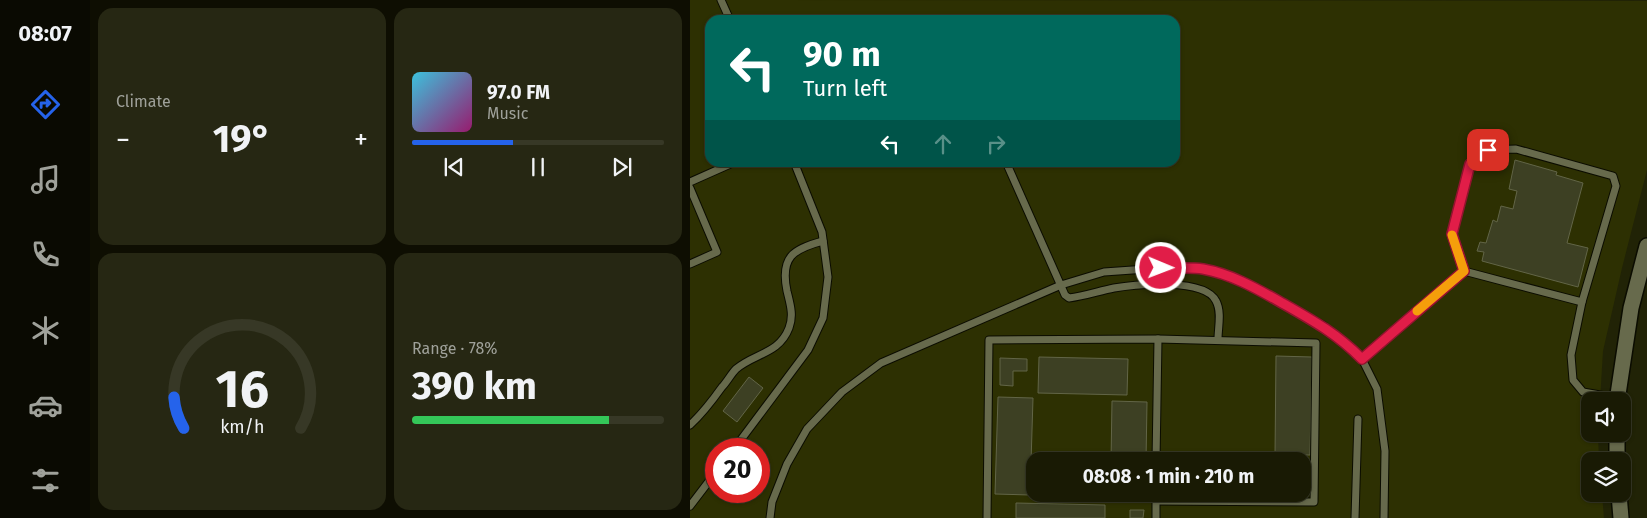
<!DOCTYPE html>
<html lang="en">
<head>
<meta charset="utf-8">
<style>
  :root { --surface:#191a04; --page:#262713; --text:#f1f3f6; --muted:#9fa19a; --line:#373826; --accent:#2563eb }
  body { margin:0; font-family:"Fira Sans",sans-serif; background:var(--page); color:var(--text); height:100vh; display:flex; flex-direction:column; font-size:19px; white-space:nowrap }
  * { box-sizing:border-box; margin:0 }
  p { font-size:16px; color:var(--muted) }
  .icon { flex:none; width:28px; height:28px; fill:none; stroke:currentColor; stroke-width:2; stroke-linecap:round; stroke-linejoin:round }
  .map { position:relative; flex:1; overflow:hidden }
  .side { display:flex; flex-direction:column; gap:8px; padding:8px; background:#0e0e02; width:600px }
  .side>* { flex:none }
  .top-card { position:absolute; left:15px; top:15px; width:475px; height:152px; border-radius:15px; box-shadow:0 1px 4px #0004,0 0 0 1px var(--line); background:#00695c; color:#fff; overflow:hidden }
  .controls { position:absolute; left:891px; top:392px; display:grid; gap:10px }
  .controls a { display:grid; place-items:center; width:50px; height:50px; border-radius:10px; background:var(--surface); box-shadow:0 1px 4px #0004,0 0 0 1px var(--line); font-size:25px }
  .speed { position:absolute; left:15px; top:438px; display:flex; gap:10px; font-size:25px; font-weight:700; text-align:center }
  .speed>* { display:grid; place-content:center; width:65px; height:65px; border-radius:50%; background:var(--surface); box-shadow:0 1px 4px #0004,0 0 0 1px var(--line); line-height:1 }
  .speed .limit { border:8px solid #d22; background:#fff; color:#111 }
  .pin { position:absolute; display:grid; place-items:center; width:42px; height:42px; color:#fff; margin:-21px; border-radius:10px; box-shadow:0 2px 8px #0006 }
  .me { position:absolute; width:55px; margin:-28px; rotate:91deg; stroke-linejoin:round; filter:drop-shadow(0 0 4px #0008) }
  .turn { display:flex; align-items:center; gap:18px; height:105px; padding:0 15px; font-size:22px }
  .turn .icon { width:65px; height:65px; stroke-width:2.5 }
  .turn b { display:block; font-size:35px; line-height:42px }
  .lanes { display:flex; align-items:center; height:48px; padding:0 15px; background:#0003; justify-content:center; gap:25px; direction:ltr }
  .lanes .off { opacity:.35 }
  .big { font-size:38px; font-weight:700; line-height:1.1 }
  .side .card { flex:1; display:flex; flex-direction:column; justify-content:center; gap:8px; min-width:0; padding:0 18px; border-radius:15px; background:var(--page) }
  .side .dial { align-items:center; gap:0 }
  .dial svg { height:130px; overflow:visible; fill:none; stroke:var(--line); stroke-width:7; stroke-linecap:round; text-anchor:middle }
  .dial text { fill:var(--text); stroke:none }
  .song { display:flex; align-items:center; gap:15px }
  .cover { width:60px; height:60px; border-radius:8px; background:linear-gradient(135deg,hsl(190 70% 55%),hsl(320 70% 35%)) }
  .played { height:5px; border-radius:2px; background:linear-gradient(90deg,var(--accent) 40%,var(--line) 40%) }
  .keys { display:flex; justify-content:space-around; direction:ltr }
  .heat { display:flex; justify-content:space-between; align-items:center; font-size:28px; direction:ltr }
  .charge { height:8px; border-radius:4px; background:linear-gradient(90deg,#34c759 78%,var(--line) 0) }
  .side .tiles { flex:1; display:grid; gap:8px; grid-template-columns:repeat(2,1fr) }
  .trip { position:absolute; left:336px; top:452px; width:285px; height:50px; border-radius:15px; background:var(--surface); box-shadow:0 1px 4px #0004,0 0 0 1px var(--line); font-weight:700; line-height:50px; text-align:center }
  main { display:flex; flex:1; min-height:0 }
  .tabs { display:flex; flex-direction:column; width:90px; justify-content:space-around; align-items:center; background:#0a0a02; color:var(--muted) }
  .tabs .icon { width:35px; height:35px }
  .tabs .selected { color:var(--accent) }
  .tabs b { font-size:22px; color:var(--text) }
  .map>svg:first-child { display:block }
  .green { fill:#2d3002; fill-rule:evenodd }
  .building { fill:#3d4023; stroke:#626547 }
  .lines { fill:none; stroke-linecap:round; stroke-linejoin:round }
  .lane-casing { stroke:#0b0c00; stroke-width:9 }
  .secondary-casing { stroke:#0b0c00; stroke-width:18 }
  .lane { stroke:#676a4c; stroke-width:7 }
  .secondary { stroke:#676a4c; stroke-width:15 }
  .route-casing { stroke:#92132f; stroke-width:12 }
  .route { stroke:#e11d48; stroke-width:9 }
  .slow { stroke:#f59e0b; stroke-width:9 }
</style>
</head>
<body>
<main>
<nav class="tabs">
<b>08:07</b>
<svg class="icon selected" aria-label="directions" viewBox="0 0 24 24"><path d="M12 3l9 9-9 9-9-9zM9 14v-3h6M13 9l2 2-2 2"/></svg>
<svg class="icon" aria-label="music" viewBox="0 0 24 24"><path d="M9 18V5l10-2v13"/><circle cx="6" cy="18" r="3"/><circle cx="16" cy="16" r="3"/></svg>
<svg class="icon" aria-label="phone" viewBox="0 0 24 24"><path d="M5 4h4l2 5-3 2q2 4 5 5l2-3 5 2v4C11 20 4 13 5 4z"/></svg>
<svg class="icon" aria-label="climate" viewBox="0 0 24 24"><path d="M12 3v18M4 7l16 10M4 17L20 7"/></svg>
<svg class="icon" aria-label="car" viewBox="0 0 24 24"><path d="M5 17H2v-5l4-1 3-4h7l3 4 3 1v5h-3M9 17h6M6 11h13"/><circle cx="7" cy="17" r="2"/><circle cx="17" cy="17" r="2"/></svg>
<svg class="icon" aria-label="filters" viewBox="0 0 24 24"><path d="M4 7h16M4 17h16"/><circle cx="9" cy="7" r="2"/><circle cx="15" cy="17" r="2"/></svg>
</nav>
<section class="side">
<div class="tiles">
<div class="card"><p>Climate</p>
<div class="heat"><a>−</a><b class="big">19°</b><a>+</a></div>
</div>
<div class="card">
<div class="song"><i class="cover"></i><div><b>97.0 FM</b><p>Music</p></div></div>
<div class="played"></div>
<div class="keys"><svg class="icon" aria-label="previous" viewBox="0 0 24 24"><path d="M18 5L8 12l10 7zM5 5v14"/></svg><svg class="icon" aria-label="pause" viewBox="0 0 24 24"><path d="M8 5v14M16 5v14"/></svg><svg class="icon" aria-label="next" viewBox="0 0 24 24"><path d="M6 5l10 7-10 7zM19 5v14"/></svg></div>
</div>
<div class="card dial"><svg viewBox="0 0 100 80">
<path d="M14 69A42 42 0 1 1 86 69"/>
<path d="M14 69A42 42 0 0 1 8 50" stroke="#2563eb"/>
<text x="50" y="56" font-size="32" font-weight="700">16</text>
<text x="50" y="72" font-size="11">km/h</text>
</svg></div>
<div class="card"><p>Range · 78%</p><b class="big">390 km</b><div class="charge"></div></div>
</div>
</section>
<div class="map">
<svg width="957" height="518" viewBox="0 0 957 518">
  <rect width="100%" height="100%" fill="#212306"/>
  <path class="green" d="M0,0l957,1v169l-25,98 -19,83 -3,50h-10v33h8l1,27h-9v33h12l2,24h-914zM20,20h465v142h-465zM26,449h43v42h-43zM345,461h267v33h-267z"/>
  <g class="building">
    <path d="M825,160l42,12 -1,3 27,8 -16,60 21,5 -10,39 -96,-26 2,-9 -7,-1 3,-9 6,1 7,-23 4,2 4,-16 12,3 4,-18 -8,-2z"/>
    <path d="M586,356l36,1 -2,98h-35z"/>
    <path d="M349,357l89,2 -1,36 -89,-2z"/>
    <path d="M310,358l27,1v12h-14v15l-13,-1z"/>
    <path d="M59,377l14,11 -26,34 -14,-11z"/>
    <path d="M308,397l35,1 -3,97 -35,-1z"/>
    <path d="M422,401l35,1 -1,59h-35z"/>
    <path d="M491,459l88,1v1h-88z"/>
    <path d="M612,465l6,1v27h-6z"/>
    <path d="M420,494h35v6l-35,-1z"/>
    <path d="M490,494h89v2z"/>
    <path d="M326,503l89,2v13h-89z"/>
    <path d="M440,510h14l-1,8h-13z"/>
  </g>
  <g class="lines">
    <defs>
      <g id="lane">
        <path d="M31,0l9,20"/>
        <path d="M316,162l59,133 4,3c16,-2 30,-7 45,-10 22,-4 91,-10 102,13 6,11 2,27 2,38"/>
        <path d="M0,182l45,-20"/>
        <path d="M0,188l27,64 -27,12"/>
        <path d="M892,302l-11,53 2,25 10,12 34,6"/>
        <path d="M672,359l102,-88 -12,-37 18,-70 18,-14 28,-1 97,27 3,10 -34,116 -118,-31"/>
        <path d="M0,425c12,-11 22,-24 32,-38 5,-5 9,-13 14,-18 19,-16 43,-15 53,-41 5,-13 1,-24 -2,-37 -7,-34 6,-42 36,-50"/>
        <path d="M44,449l74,-99 15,-32 5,-41 -6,-45 -28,-70"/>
        <path d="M466,501l158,1 2,-159 -158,-4"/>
        <path d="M0,506l26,-34"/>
        <path d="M80,518l2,-16 15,-38 20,-35 35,-37 39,-29 180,-78 43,-13 57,-4 41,1 21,6 35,14 66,37 24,19 14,14 15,30 8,62 -1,67"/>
        <path d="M297,518l2,-178 169,-1 -2,122"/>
        <path d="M466,518v-24"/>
        <path d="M665,518l3,-99"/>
      </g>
      <g id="secondary">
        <path d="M927,401l14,-93 16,-62"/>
        <path d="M927,461v-27"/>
        <path d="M929,494l2,24"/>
      </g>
    </defs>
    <use href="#lane" class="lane-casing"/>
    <use href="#secondary" class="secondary-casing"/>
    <use href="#lane" class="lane"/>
    <use href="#secondary" class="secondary"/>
  </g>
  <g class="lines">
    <defs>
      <path id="route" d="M471,268c13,1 28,-1 42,1 29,5 56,21 81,35 30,17 53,30 78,55l102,-88 -12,-37 18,-70 18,-14"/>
    </defs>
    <use href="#route" class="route-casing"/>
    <use href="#route" class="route"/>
    <path class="slow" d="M727,311l47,-40 -12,-36"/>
  </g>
</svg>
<div class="controls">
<a><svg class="icon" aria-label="sound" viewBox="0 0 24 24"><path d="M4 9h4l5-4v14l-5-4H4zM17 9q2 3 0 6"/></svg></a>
<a><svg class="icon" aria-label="layers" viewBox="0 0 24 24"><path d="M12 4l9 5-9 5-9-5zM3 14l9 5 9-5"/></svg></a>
</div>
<div class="speed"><div class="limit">20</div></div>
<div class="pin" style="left:798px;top:150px;background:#d93025"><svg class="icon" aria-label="arrive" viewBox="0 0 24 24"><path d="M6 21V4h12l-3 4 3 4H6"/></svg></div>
<svg class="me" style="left:471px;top:268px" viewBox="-20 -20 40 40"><circle r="17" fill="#e11d48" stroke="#fff" stroke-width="3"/><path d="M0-11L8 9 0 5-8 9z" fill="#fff"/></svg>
<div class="trip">08:08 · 1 min · 210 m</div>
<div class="top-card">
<div class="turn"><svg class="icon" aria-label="left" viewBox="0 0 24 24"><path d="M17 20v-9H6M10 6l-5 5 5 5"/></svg><div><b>90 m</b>Turn left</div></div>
<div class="lanes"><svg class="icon" aria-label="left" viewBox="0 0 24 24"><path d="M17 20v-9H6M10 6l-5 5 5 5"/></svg><svg class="icon off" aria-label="ahead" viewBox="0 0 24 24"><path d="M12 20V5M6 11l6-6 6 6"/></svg><svg class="icon off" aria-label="right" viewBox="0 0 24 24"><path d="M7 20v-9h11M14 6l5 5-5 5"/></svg></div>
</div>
</div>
</main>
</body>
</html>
